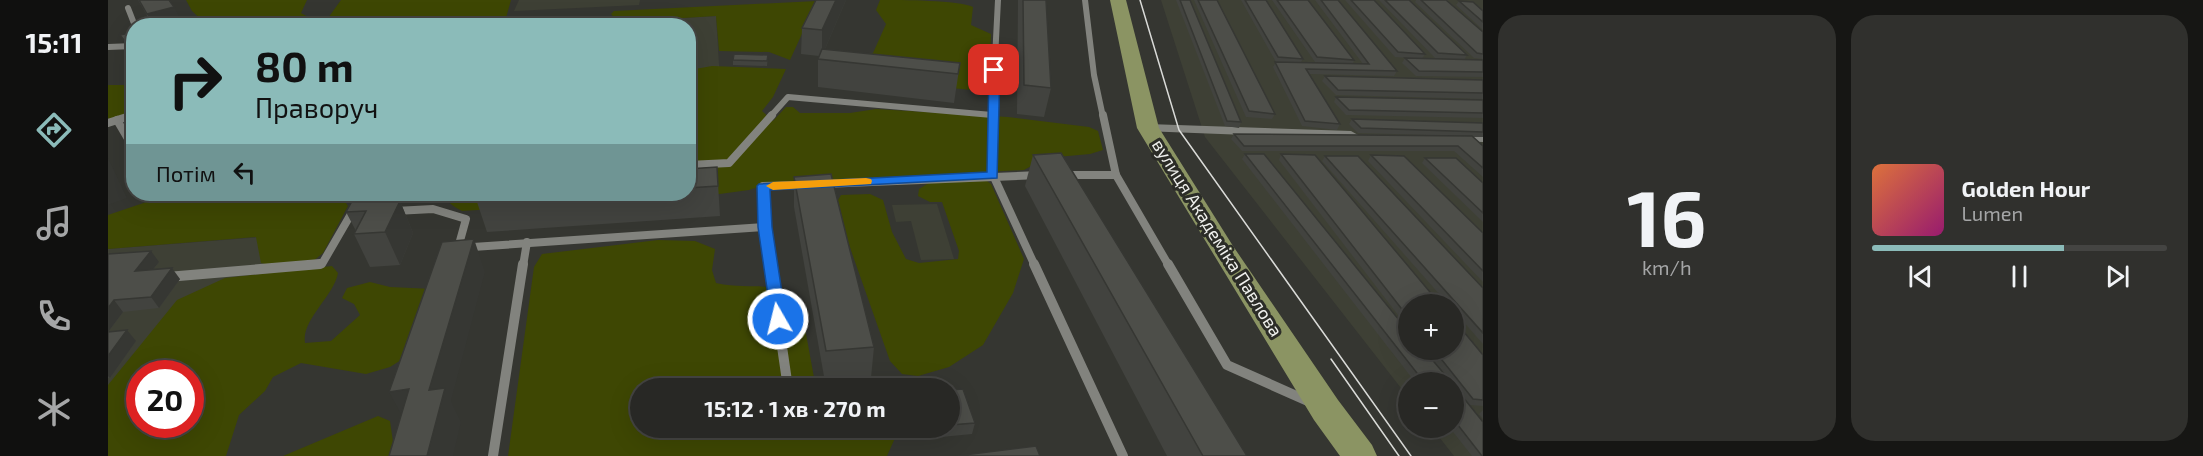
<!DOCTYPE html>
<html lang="uk">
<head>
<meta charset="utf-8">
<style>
  :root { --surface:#282825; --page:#30302d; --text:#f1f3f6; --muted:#a5a6a7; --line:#444442; --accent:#8bbbb9 }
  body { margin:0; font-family:"Exo 2",sans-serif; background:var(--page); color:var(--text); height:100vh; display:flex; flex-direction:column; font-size:22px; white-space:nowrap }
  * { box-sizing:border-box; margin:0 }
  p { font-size:20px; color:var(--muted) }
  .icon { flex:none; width:33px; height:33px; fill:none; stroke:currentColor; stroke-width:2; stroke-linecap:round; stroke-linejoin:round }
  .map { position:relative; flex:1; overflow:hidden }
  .sheet { display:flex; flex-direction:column; gap:15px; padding:15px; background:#161614; width:720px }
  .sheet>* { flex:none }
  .guide { position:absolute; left:18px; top:18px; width:570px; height:183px; border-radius:24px; box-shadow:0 6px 24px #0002,0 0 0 2px var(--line); background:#8bbbb9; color:#111; overflow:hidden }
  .controls { position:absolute; left:1290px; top:294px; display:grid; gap:12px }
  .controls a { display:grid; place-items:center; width:66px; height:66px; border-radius:50%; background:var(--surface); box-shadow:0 6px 24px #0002,0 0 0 2px var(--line); font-size:30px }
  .speed { position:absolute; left:18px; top:360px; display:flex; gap:12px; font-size:30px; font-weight:700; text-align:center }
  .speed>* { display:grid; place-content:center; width:78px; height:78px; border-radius:50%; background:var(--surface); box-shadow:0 6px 24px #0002,0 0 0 2px var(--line); line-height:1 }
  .speed .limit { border:9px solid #d22; background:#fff; color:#111 }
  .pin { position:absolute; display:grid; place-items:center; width:51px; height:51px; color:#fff; margin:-26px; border-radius:12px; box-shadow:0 3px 9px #0006 }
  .me { position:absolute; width:66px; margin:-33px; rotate:352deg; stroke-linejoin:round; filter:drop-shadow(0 0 4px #0008) }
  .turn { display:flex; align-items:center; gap:21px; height:126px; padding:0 30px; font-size:27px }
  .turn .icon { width:78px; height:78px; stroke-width:2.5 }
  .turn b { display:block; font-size:42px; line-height:51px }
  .then { display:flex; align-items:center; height:57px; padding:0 30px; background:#0003; gap:12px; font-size:22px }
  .sheet .widget { flex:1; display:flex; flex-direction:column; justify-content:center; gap:9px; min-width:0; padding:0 21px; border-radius:24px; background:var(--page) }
  .sheet .dial { align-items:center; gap:0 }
  .dial b { font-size:78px; line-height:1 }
  .song { display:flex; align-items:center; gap:18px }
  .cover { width:72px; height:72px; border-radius:9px; background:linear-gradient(135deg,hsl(20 70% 55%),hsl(320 70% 35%)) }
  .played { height:6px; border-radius:3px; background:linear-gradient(90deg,var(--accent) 65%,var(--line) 65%) }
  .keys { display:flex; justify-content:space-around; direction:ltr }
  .sheet .tiles { flex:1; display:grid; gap:15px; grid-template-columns:repeat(2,1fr) }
  .trip { position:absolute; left:522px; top:378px; width:330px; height:60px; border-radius:30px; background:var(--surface); box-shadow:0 6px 24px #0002,0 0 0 2px var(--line); font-weight:700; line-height:60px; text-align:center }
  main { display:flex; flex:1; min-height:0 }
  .menu { display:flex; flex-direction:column; width:108px; justify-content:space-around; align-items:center; background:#10100f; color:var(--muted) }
  .menu .icon { width:42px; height:42px }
  .menu .active { color:var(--accent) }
  .menu b { font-size:27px; color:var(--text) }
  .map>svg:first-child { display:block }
  .built { fill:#3e4035; fill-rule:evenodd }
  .green { fill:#3e4703; fill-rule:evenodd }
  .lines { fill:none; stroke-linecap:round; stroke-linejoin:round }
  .service-far2 { stroke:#82837e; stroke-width:6 }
  .service-far1 { stroke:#82837e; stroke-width:8 }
  .service { stroke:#82837e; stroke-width:10 }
  .minor { fill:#82837e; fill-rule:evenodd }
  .primary { fill:#8b9463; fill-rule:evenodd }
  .tram { stroke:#dadbd8; stroke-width:1.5 }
  .wall { fill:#42433f }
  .shaded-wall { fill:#363733 }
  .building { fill:#4d4e49; stroke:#363733; stroke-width:1.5 }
  .route { fill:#1a73e8; stroke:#114b97; stroke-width:1.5 }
  .slow { fill:#f59e0b }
  .labels { text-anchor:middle; stroke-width:6; stroke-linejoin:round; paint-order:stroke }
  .street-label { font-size:18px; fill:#eff0ed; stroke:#2b2c27 }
</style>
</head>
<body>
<main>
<nav class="menu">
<b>15:11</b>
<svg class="icon active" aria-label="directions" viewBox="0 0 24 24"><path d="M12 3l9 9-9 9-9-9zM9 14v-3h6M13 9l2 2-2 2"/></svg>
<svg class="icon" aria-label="music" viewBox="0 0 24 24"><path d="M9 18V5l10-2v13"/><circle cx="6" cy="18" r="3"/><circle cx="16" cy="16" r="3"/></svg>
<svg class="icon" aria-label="phone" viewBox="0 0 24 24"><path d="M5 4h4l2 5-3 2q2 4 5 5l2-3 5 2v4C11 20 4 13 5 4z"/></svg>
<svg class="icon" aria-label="climate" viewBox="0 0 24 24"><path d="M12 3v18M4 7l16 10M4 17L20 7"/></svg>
</nav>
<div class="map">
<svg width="1375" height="456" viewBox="0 0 1375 456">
  <rect width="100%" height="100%" fill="#353631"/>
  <g class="built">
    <path d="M411,0h121l-1,5 -125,6z"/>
    <path d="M1053,0h322v456h-29l-22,-28h22v-46h-46v15l-203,-260zM1300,304h46v46h-46z"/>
    <path d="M608,16l8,132 -35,2 -1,-124h-108v-2z"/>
    <path d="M829,204l17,55 -33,1 -10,-39 -15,1 -4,-17z"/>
    <path d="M191,234l-109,140h-50v50l-32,18v-193z"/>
  </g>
  <g class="green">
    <path d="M78,0h121l-6,13 21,12h-115l-15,-14z"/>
    <path d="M233,0h170l-7,25h-181z"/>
    <path d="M772,0c21,0 79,0 93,7l-2,18 20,9 -2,50 -8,7 -137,-14 19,-22 10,-2 13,-29 -10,-14z"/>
    <path d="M709,1l-27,59 -21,-8 -50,-1 -3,-35 -98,6 -7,-8 3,-3z"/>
    <path d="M604,66l74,3 -13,28 -11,14 11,10 13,-14h7l7,6h50l26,-4 132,8 81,10 9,4 5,19 -13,4 -44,4 -22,12 -254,13 -21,7 -44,6 -243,15c-7,-4 -16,-8 -16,-17h242l1,-70 7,-3 -1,-52z"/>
    <path d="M0,85h21l4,11 -1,16 -22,8 -2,-2z"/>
    <path d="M875,178l8,6 33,75 -11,34 -30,52 -34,22 -31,9 -16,-2 -12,-13 -55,-156 6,-10 29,-1 13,6 9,32 14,27 13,4 39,-4 1,-8 -17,-49h-12l-12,-6 1,-7 13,-8z"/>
    <path d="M62,194h118c19,9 34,8 56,6l4,6 -25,47 -11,9 -43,3 -8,-2 -5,-26 -148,12v-34z"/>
    <path d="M550,240l37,1 20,8 -3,21 4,13c36,8 50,-5 84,18l15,82 15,5h-190v40h249l6,10 -8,18h-379l26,-189 8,-13z"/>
    <path d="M224,266l6,7c-4,23 -37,47 -33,70l26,-2 29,-26 -6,-11 -12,-6 5,-10 23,-6 20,5 43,2 -21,64 -22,14 -24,7 -65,-11 -28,14 -8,14 -26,24 -13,41h-118v-71l69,-85 48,-22zM32,374h50v50h-50z"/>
    <path d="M270,416l12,5 5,35h-112z"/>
  </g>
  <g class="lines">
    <g class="service-far2">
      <path d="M977,0l9,75 9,42"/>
      <path d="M20,8l7,18"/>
      <path d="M0,47l26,-1"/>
      <path d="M26,57l-7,8 7,16"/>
      <path d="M20,117l6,-2"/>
      <path d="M662,117l18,-20 204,18"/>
      <path d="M884,117l6,-117"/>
    </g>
    <g class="service-far1">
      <path d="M884,115l1,60 42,91"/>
      <path d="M995,115l13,60 53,91"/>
      <path d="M9,120l17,29"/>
      <path d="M0,123l25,-8"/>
      <path d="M580,165l41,-2 43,-48"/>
      <path d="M956,175h52"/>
      <path d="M716,184l215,-9"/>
      <path d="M50,194h4"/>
      <path d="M287,211l38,-2 33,10 -8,29 307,-21"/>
      <path d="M194,266l20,-2 29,-50 7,-1"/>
      <path d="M415,266l4,-24"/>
      <path d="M663,266l-6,-39 -2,-41 39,-1"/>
    </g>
    <g class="service">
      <path d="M662,264l18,124"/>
      <path d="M926,264l89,192"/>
      <path d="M1060,264l59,101 83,37"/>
      <path d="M59,277l153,-13"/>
      <path d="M385,456l30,-192"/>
    </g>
    <g class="minor">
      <path d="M1040,124l203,7 7,4 -7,4 -208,-8 -2,-3z"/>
      <path d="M1344,134h31v8l-36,-1 -2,-3z"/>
    </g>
    <path class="primary" d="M1002,0h16l33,128 74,118 105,154 34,45 5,11h-37l-26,-36 -177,-292z"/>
    <g class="tram">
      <path d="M1032,0l39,130 232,326"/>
      <path d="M1223,359l68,97"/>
    </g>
  </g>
  <g class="wall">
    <path d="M30,0h31l15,26h-31z"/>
    <path d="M738,0l-21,49 135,14 -6,40 -136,-16v-28l1,-3 -18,-2 1,-26z"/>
    <path d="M910,0h28l5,88 -7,29 -27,-3z"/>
    <path d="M1068,0h14l51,122 -2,6 -14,-2z"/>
    <path d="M1086,0h23l58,114 -3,5 -26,-2z"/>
    <path d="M1133,0h25l37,59 -2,3 22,1 -8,-1 -43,-62h36l46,60 -1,4h10l-48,-64h23l59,71 -3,5 -85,-2 31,50 -3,6 -35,-4 -29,-59 3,-5z"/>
    <path d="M1237,0h29l51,54 -3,5 -27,-2z"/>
    <path d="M1271,0h30l58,55 -3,5 -29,-2z"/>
    <path d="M1308,0h33l-2,1 36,31v27l-9,-1 -59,-56z"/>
    <path d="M1351,1l24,10v19l-27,-25z"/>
    <path d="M26,32v25l-14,-22z"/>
    <path d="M660,55l-1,11 -34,-1v-5z"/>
    <path d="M1297,58l78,2v17l-67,-1 -14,-13z"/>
    <path d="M1217,76l158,4v19l-147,-4 -14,-14z"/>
    <path d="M1228,97l147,3v18l-137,-3 -12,-13z"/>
    <path d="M1244,119l131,4v14h-10l10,9v31l-29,-26h-212l-11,-12 3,-5 194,1 -70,-2 -9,-9z"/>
    <path d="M1137,154l202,224 -22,-28h29l29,5v51l-14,-1 14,51h-11l-22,-28h4v-46h-39l-173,-223z"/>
    <path d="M1173,154l127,150v24l-129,-168z"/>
    <path d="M925,155l214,301h-80l-142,-270z"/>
    <path d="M1263,155l112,78v49l-115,-121z"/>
    <path d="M1217,156l158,132v56l-29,-33v-7h-6l-126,-143z"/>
    <path d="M1317,158l58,25v39l-61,-59z"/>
    <path d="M609,167l3,49 -233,16 -10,-30 3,-8h208v-25z"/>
    <path d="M686,177l80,170 -3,31 -46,4 -31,-175z"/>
    <path d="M248,194h35l3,7h6l13,32 -13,32 -30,2 -16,-33 2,-3 -10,-19z"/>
    <path d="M0,254l51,8 -6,8 27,9 -21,29 -36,4 -15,20 28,9 -26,37h-2z"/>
    <path d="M842,390l25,33 -3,11 -61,6 -3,-12h42z"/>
    <path d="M1375,410v9l-4,-5z"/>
  </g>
  <g class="shaded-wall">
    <path d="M728,0h10l-24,56v-26z"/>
    <path d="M66,7l10,19h-30l-7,-12z"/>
    <path d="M0,158l19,40 -19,7z"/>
    <path d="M277,194h6l6,14 3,-7 13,32 -13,32 -15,-33 -5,-30z"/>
    <path d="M366,239l11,33 -34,129 10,21 -8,34h-26l2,-66z"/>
    <path d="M43,251l8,11 -16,20 -8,-11z"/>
    <path d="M64,268l8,11 -21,29 -8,-11z"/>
    <path d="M6,300l9,12 -15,20v-24z"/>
    <path d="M19,330l9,11 -26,37 -2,-2v-20z"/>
    <path d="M301,389l-2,36 -18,-33z"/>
  </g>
  <g class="building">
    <path d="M31,0h30l5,7 -27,7z"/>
    <path d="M708,0h20l-14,30 -20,-2z"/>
    <path d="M915,0h23l5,88 -27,-3z"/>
    <path d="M1072,0h10l51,122 -14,-1z"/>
    <path d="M1090,0h19l58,114 -26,-3z"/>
    <path d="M1137,0h21l37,59 -25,-2z"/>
    <path d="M1169,0h31l46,60 -37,-3z"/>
    <path d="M1213,0h17l59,71 -91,-2 34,55 -35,-3 -30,-59 94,2z"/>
    <path d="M1243,0h23l51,54 -27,-2z"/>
    <path d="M1277,0h24l58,55 -29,-2z"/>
    <path d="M1313,0h25l37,32v22l-6,-1z"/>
    <path d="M1351,1l14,1 10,9v11z"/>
    <path d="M415,22l-1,4h-17l1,-3z"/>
    <path d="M26,32v21l-14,-18z"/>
    <path d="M714,49l138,14 -2,11 -140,-15z"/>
    <path d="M626,54l34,1 -1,6 -34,-1z"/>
    <path d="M1297,58l78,2v12l-64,-1z"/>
    <path d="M1217,76l158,4v13l-145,-3z"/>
    <path d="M1228,97l147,3v13l-134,-3z"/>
    <path d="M1244,119l131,4v9l-122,-4z"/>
    <path d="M1126,134l238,2 11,10v22l-25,-22h-214z"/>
    <path d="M953,153l186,303h-44l-170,-301z"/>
    <path d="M1137,154h19l144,177v19h16l27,32h-27z"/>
    <path d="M1173,154l34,1 125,149h-32v13z"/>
    <path d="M1263,155l33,1 79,77v38z"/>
    <path d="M1217,156h33l125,132v45z"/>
    <path d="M1317,158h31l27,25v30z"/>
    <path d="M609,167l1,19 -30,2v-19z"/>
    <path d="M723,174l43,173 -48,4 -32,-174z"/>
    <path d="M248,194h29l-5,8 20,-1 -15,31 -31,2 12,-23 -20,1z"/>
    <path d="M372,194h123l-126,8z"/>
    <path d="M366,239l-45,151 16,-2 -18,68h-38l20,-67 -20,3 53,-150z"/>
    <path d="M43,251l-16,20 37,-3 -21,29 -37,3 -6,8v-54z"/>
    <path d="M1346,320l29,35v45l-10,-1 -39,-49h20z"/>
    <path d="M19,330l-19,26v-24z"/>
    <path d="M1346,386l29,36v34h-1l-28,-36z"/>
    <path d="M855,389l12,34 -25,2v-35z"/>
    <path d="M928,446l4,10h-84z"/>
  </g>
  <path class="route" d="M886,67l6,3 -3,108 -227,12 2,37 14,92 -3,4h-11l-14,-96 -1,-41 2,-2 228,-12 2,-102z"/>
  <path class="slow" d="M758,178l5,1 1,2 -1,3 -98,6 -7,-4 7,-4z"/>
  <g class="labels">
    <g class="street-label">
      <text transform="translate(1109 238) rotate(58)" y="6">вулиця Академіка Павлова</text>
    </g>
  </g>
</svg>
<div class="controls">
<a>+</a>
<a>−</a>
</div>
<div class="speed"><div class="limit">20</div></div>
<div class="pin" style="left:886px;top:70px;background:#d93025"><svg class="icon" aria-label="arrive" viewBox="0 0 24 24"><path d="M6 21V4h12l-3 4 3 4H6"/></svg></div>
<svg class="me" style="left:670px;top:319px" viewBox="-20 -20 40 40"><circle r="17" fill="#1a73e8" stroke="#fff" stroke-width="3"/><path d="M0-11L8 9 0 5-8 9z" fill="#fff"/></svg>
<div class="trip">15:12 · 1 хв · 270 m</div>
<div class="guide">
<div class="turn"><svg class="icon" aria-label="right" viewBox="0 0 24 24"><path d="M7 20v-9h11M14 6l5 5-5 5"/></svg><div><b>80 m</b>Праворуч</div></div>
<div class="then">Потім<svg class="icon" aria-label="left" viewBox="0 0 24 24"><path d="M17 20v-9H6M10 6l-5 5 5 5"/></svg></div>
</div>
</div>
<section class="sheet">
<div class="tiles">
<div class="widget dial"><b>16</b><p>km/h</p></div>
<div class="widget">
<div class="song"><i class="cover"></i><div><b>Golden Hour</b><p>Lumen</p></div></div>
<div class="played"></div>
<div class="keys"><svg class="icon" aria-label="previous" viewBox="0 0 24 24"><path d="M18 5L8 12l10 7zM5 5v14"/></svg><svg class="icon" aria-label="pause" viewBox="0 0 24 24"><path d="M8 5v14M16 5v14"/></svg><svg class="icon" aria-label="next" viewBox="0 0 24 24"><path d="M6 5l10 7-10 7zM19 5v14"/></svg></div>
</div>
</div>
</section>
</main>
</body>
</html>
